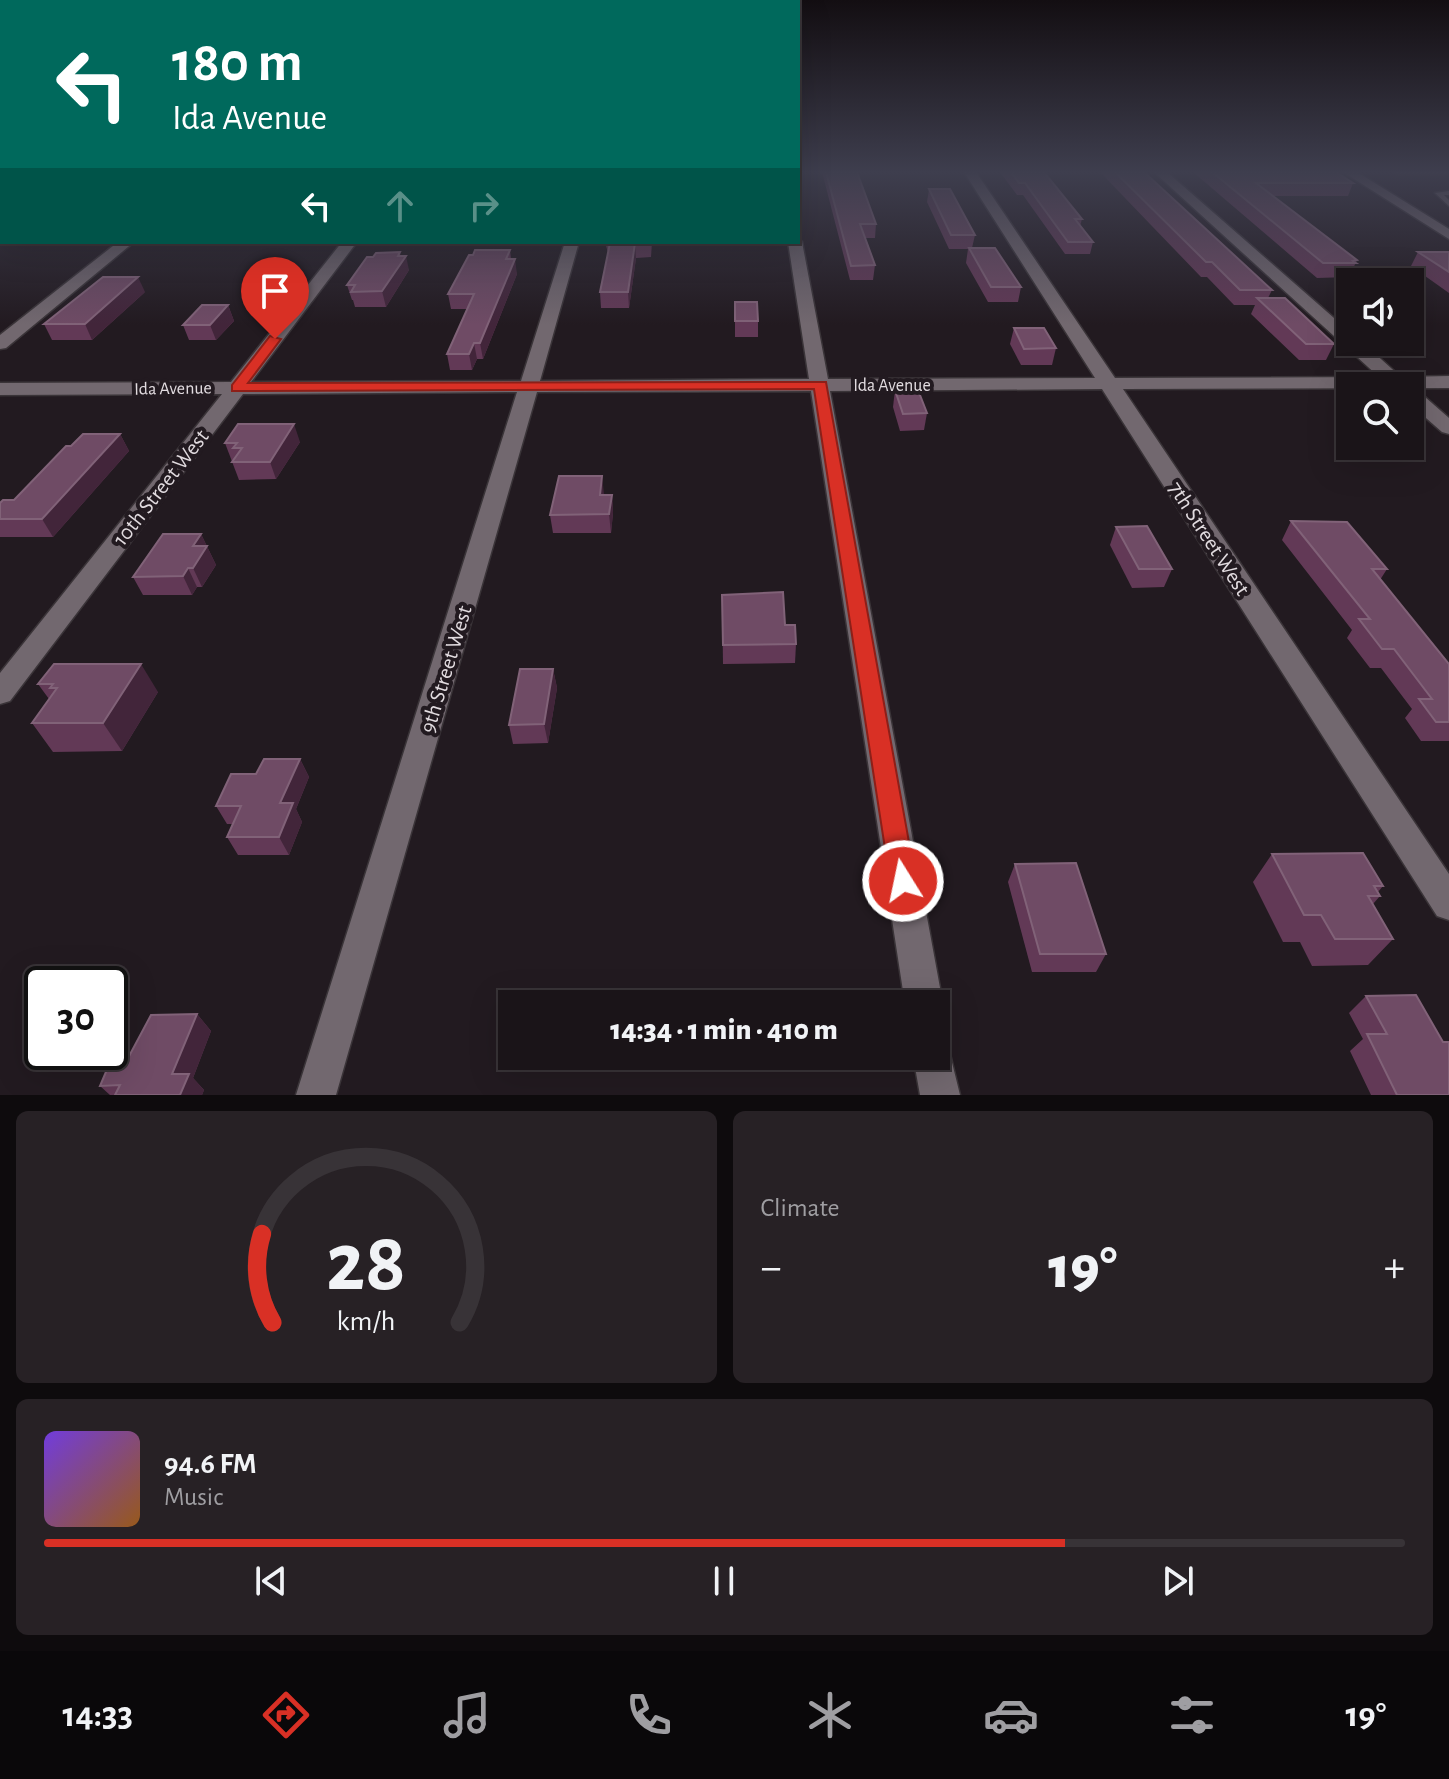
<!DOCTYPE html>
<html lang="en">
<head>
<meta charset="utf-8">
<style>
  :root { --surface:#1a1418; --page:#272125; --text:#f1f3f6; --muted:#9f9ea2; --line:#383337; --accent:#d93025 }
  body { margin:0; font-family:"Alegreya Sans",sans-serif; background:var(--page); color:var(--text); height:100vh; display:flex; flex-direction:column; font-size:30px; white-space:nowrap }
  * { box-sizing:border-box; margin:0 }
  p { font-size:26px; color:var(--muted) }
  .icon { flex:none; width:44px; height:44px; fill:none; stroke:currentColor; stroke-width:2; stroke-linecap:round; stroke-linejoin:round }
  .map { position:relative; height:1095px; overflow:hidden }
  .drawer { display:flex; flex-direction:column; gap:16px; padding:16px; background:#0e0b0d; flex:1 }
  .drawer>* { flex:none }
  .hud { position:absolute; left:0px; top:0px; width:800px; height:244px; box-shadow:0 8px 32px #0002,0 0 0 2px var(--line); background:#00695c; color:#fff; overflow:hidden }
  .buttons { position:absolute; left:1336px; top:268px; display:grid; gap:16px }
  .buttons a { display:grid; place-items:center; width:88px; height:88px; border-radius:0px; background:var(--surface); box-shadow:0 8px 32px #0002,0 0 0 2px var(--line); font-size:40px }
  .speed { position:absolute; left:24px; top:966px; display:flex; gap:16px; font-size:40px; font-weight:700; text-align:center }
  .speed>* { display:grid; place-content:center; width:104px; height:104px; border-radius:50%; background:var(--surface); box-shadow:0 8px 32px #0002,0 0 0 2px var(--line); line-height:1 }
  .speed .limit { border:4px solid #111; border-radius:12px; background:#fff; color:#111 }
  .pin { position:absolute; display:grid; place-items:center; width:68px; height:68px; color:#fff; margin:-82px -34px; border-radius:50% 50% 50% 0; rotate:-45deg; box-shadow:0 0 8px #0007 }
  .pin .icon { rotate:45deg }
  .me { position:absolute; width:88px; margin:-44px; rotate:350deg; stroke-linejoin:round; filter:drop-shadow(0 0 6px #0008) }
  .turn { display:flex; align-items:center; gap:28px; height:168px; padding:0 40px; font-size:36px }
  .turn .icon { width:104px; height:104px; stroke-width:2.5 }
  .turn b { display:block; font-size:56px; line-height:68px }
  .lanes { display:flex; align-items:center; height:76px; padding:0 40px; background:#0003; justify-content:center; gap:40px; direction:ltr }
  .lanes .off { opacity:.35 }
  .big { font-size:60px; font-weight:800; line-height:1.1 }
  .drawer .widget { flex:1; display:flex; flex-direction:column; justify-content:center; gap:12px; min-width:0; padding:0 28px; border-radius:12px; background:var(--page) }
  .drawer .dial { align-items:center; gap:0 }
  .dial svg { height:208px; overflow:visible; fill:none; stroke:var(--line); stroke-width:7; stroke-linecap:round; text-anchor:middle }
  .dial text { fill:var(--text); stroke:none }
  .song { display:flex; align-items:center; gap:24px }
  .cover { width:96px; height:96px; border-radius:12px; background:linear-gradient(135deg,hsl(260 70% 55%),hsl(30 70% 35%)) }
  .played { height:8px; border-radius:4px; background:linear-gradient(90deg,var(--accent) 75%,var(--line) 75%) }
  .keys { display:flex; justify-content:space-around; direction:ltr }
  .heat { display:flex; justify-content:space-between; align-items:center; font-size:44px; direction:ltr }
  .drawer .tiles { flex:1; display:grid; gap:16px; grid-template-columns:1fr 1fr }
  .widget:last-child { grid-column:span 2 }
  .trip { position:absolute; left:498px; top:990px; width:452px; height:80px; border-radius:0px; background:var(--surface); box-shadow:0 8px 32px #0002,0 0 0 2px var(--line); font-weight:800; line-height:80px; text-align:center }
  .menu { display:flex; height:128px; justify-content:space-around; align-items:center; background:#0a080a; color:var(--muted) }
  .menu .icon { width:56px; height:56px }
  .menu .active { color:var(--accent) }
  .menu b { font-size:36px; color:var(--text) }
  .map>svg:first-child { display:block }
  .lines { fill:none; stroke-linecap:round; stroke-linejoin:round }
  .lane-casing { stroke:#3a3438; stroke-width:3 }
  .street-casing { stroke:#3a3438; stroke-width:3 }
  .lane { fill:#72686f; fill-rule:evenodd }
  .street { fill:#72686f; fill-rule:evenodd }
  .wall { fill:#623956 }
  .shaded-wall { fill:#42253a }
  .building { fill:#6f4b65; stroke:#816278; stroke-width:2 }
  .route { fill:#d93025; stroke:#8d1f18; stroke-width:2 }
  .labels { text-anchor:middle; stroke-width:8; stroke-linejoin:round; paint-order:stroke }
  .far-street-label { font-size:18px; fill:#e2dce0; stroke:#221a20 }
  .street-label { font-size:22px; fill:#e2dce0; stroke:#221a20 }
</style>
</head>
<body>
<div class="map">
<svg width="1449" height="1095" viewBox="0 0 1449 1095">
  <rect width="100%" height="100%" fill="#221a20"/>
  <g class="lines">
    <defs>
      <g id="lane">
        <path d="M1394,172h55l-3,2h-49z"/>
        <path d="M1449,191v4h-5l5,5v6l-14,-13z"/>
      </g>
      <g id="street">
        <path d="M964,172h12l139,206 264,-1 -225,-205h13l183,160v10h12l39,35 48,-1v12l-326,1 326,485v46l-12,-4 -335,-527 -272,2 113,613 -7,14v-14h-31l-94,-613 -274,1 -201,703h-40l221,-703 -274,2 -233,307 -10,3v-31l222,-279 -222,1v-12l231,-1 111,-140h15l-106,140 270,-1 44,-139h14l-39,139 269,-2 -21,-137h10v-4l4,4 26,137 267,-1z"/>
        <path d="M1343,172h14l92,57v10z"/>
        <path d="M2,182v8l-2,1v-8z"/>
        <path d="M118,242h16l-128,106 -6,1v-14z"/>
        <path d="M1410,388l7,2 32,28v16l-7,-2 -32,-28z"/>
        <path d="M936,1037l11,5 13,53h-40l-7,-39h23z"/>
      </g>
    </defs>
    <use href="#lane" class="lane-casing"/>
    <use href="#street" class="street-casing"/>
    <use href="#lane" class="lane"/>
    <use href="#street" class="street"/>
  </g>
  <g class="wall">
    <path d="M822,172h35l19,52 -1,14h-10l10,27 -2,15h-23z"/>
    <path d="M1000,172h44l38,47 -2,7 13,16 -3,12h-25l-42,-59h-6z"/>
    <path d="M1100,172h44l128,118 -4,8 66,46 -8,16h-27l-48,-46 4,-9h-21l-27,-28h-6z"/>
    <path d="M1193,172h143l17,11 -5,13h-75l84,64 -7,15 -1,2 -32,1z"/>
    <path d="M929,189l46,46 -3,13 49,39 -3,15h-30l-22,-39 2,-14h-19l-22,-47z"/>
    <path d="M605,242h47l-1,15 -15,1 -7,50h-28l-1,-16 8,-39z"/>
    <path d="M510,250l1,9 6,15 -34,85h-6l-5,11h-22l-3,-16 20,-45h-16l-3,-15z"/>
    <path d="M1418,252h31v41l-38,-27z"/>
    <path d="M401,256l8,14 -23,37h-31l-2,-7h-1l-5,-15z"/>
    <path d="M145,292l-53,48h-40l-8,-16z"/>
    <path d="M735,302l23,19v16h-23z"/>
    <path d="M228,305l6,16 -18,19h-27l-6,-15z"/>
    <path d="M1014,328l42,20 -4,17h-31l-11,-21z"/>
    <path d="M895,390l32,23 -3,17 -24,1 -7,-24z"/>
    <path d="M120,434l9,17 -76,86h-53v-34l14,-3 57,-54z"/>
    <path d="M300,442l-24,37 -37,1 -14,-37z"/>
    <path d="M604,495h8l1,18 -2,20h-58l-3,-18z"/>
    <path d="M1291,521l96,48 -7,11 69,84v77h-28l-16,-23 7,-9 -31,-41h-11l-23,-30 5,-8 -70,-90z"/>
    <path d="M1116,527l56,42 -8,18 -32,1 -22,-43z"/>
    <path d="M201,534l15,31 -14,22h-5l-5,8h-49l-10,-18z"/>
    <path d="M722,595l63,30 11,19 -1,19 -72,1z"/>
    <path d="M54,664l104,28 -36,59 -69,1 -21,-29 17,-24 -11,-15z"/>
    <path d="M553,669l4,19 -9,55 -35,1 -4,-19z"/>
    <path d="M300,759l9,18 -13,32 6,13 -13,33h-51l-11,-18 5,-13h-5l-11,-18 40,-32z"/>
    <path d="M1272,854l111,32 -5,6 2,4 -7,8 20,35 -25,26 -56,1 -12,-24h-17l-30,-60z"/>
    <path d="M1015,864l91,90 -10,18h-64l-24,-90z"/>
    <path d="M1366,996l83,99h-78l-21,-44 13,-12 -14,-26z"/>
    <path d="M197,1014l14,17 -18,47 11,12 -2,5h-92l-10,-9 27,-26z"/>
  </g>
  <g class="shaded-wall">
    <path d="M635,243l1,15 -7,50 -1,-16z"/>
    <path d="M400,252l2,9 4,-5 3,14 -23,37 -4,-16z"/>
    <path d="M515,259l2,15 -34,85 -3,-16z"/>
    <path d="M138,277l7,15 -53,48 -7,-16z"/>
    <path d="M228,305l6,16 -18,19 -6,-15z"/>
    <path d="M474,343l3,16 -5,11 -3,-16z"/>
    <path d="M294,424l6,18 -24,37 -6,-17z"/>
    <path d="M120,434l9,17 -76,86 -11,-18z"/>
    <path d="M602,476l2,18 -3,19 -1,-18z"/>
    <path d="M612,495l1,18 -2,20 -2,-19z"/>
    <path d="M201,534l15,31 -14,22 -9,-19v-22z"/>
    <path d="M188,568l9,19 -5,8 -9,-19z"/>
    <path d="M141,664l17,28 -36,59 -19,-28z"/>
    <path d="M553,669l4,19 -9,55 -4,-19z"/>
    <path d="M300,759l9,18 -13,32 6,13 -13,33 -10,-18 1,-34z"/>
    <path d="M197,1014l14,17 -18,47 11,12 -2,5h-22l-8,-21z"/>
  </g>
  <g class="building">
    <path d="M826,172h31l19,52h-16l15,41 -24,1z"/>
    <path d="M1011,172h33l38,47h-7l18,23h-25l-43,-59h-6z"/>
    <path d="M1115,172h29l128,118h-32l-28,-28h-6z"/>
    <path d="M1212,172h124l17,11h-97l101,77 -4,1 3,2h-33z"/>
    <path d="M929,189h21l25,46h-24z"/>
    <path d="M607,242h43l-15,1 -7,49h-28l10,-49z"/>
    <path d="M969,248h26l26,39h-30z"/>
    <path d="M475,250h35l-4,9h9l-35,84h-6l-5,11h-22l27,-60h-26l21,-39h4z"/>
    <path d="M400,252l-2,4h8l-24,35 -31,1 4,-7h-8l20,-28h6l3,-4z"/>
    <path d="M1418,252h31v20z"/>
    <path d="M103,277h35l-53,47h-41z"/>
    <path d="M1257,298h28l49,46h-28z"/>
    <path d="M735,302h22l1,19h-23z"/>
    <path d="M202,305h26l-18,20h-27z"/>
    <path d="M1014,328h30l12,20 -32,1z"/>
    <path d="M895,390h23l9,23 -24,1z"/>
    <path d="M238,424h56l-24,38h-38l10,-14h-9l4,-5h-12z"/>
    <path d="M83,434h37l-78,85h-42v-16l3,-3h11l52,-54h5z"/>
    <path d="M559,476h43l-2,19h12l-3,19 -59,1z"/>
    <path d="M1291,521l56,1 40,47h-15l77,95v58h-13l-17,-23h13l-38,-50h-12l-23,-30h11z"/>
    <path d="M1147,526l25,43h-33l-23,-42z"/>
    <path d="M163,534h38l-8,12h14l-14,22h-5l-5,8 -50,1z"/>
    <path d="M783,592l2,33h10l1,19 -73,1 -1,-50z"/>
    <path d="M54,664h87l-38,59h-71l25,-35h-7l3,-4h-15z"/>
    <path d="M520,669h33l-9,55 -35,1z"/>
    <path d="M264,759h36l-20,44h13l-14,34h-52l14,-31h-25l15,-32h25z"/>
    <path d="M1363,853l20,33h-9l6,10h-12l25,43h-58l-14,-24h-17l-32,-61z"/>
    <path d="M1076,863l30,91h-66l-25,-90z"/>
    <path d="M1416,995l27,47h6v53h-52l-30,-61h20l-21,-38z"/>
    <path d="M197,1014l-25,60h17l-9,21h-65l5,-10 -20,1 11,-26h16l24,-45z"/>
  </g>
  <linearGradient id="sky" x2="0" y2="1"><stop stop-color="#130e12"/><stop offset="0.53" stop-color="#3e3e4e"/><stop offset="1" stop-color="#3e3e4e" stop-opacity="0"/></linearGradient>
  <rect width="1449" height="325" fill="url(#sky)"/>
  <path class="route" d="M270,336l11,3 -33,44 578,-1 90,499 -4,8 -9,4 -9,-4 -4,-8 -76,-492 -582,2v-6z"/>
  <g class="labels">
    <g class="far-street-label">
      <text x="892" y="391">Ida Avenue</text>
      <text transform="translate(173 388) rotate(-1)" y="6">Ida Avenue</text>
    </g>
    <g class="street-label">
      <text transform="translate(160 487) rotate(-52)" y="8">10th Street West</text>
      <text transform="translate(1210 538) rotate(57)" y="8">7th Street West</text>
      <text transform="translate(445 669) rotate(-73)" y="8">9th Street West</text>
    </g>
  </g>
</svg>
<div class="buttons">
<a><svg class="icon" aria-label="sound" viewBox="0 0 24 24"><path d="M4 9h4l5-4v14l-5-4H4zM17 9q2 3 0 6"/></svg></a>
<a><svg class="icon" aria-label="search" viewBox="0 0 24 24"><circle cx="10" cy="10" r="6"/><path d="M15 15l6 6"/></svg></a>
</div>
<div class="speed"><div class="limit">30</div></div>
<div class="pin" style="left:275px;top:339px;background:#d93025"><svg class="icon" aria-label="arrive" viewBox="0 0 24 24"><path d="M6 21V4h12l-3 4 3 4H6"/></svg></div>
<svg class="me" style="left:903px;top:881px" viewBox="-20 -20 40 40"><circle r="17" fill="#d93025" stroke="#fff" stroke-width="3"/><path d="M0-11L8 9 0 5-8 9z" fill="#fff"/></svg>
<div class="trip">14:34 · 1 min · 410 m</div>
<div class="hud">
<div class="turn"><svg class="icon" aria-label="left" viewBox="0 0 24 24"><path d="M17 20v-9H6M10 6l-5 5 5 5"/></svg><div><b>180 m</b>Ida Avenue</div></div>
<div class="lanes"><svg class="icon" aria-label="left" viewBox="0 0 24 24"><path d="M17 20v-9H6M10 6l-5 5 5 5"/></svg><svg class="icon off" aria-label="ahead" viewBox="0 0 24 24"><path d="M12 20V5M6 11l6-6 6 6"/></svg><svg class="icon off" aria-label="right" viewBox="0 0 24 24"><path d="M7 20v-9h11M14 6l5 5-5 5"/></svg></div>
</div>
</div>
<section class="drawer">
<div class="tiles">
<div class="widget dial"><svg viewBox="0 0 100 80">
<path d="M14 69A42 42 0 1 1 86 69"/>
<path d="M14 69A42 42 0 0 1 10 35" stroke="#d93025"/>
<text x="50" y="56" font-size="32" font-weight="700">28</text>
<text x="50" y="72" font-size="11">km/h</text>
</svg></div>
<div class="widget"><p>Climate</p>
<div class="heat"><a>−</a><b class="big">19°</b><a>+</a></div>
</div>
<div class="widget">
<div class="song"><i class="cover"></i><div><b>94.6 FM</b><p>Music</p></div></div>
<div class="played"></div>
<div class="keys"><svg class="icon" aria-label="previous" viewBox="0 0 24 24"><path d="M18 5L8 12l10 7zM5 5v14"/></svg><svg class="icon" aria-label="pause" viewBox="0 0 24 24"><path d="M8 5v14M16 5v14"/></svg><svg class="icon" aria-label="next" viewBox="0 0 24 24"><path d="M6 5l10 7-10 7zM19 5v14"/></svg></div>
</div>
</div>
</section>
<nav class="menu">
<b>14:33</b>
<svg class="icon active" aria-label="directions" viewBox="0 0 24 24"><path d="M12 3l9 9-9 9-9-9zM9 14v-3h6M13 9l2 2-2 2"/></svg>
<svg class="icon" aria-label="music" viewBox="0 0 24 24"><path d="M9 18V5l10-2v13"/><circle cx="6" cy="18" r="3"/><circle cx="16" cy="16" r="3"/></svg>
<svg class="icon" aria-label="phone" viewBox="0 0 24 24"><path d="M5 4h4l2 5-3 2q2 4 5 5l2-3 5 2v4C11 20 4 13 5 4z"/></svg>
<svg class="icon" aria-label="climate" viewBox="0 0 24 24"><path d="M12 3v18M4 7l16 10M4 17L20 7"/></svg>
<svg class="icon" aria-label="car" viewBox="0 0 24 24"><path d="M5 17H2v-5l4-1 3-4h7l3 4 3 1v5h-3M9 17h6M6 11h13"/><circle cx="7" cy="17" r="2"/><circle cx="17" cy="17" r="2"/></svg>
<svg class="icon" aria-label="filters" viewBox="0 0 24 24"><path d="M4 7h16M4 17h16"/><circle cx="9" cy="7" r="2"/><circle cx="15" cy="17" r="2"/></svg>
<b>19°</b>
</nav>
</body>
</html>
